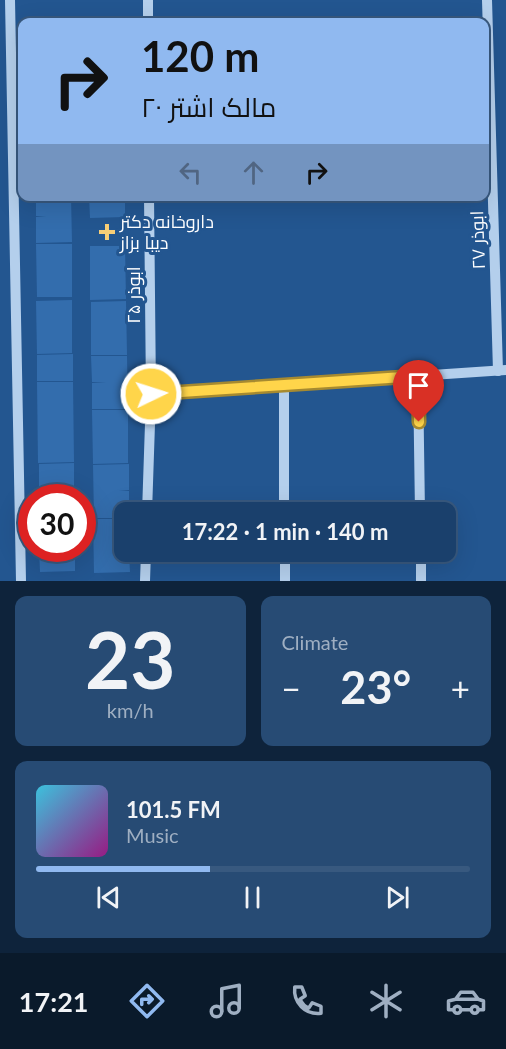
<!DOCTYPE html>
<html lang="en">
<head>
<meta charset="utf-8">
<style>
  :root { --surface:#1a406c; --page:#274b74; --text:#f1f3f6; --muted:#9fafc2; --line:#38597f; --accent:#90b9f0 }
  body { margin:0; font-family:Lato,Cairo,sans-serif; background:var(--page); color:var(--text); height:100vh; display:flex; flex-direction:column; font-size:22px; white-space:nowrap }
  * { box-sizing:border-box; margin:0 }
  p { font-size:20px; color:var(--muted) }
  .icon { flex:none; width:33px; height:33px; fill:none; stroke:currentColor; stroke-width:2; stroke-linecap:round; stroke-linejoin:round }
  .map { position:relative; height:581px; overflow:hidden }
  .drawer { display:flex; flex-direction:column; gap:15px; padding:15px; background:#0e233b; flex:1 }
  .drawer>* { flex:none }
  .top-card { position:absolute; left:18px; top:18px; width:471px; height:183px; border-radius:12px; box-shadow:0 6px 24px #0002,0 0 0 2px var(--line); background:#90b9f0; color:#111; overflow:hidden }
  .speed { position:absolute; left:18px; top:484px; display:flex; gap:12px; font-size:30px; font-weight:700; text-align:center }
  .speed>* { display:grid; place-content:center; width:78px; height:78px; border-radius:50%; background:var(--surface); box-shadow:0 6px 24px #0002,0 0 0 2px var(--line); line-height:1 }
  .speed .limit { border:9px solid #d22; background:#fff; color:#111 }
  .pin { position:absolute; display:grid; place-items:center; width:51px; height:51px; color:#fff; margin:-62px -26px; border-radius:50% 50% 50% 0; rotate:-45deg; box-shadow:0 0 6px #0007 }
  .pin .icon { rotate:45deg }
  .me { position:absolute; width:66px; margin:-33px; rotate:86deg; stroke-linejoin:round; filter:drop-shadow(0 0 4px #0008) }
  .turn { display:flex; align-items:center; gap:21px; height:126px; padding:0 24px; font-size:27px }
  .turn .icon { width:78px; height:78px; stroke-width:2.5 }
  .turn b { display:block; font-size:42px; line-height:51px }
  .lanes { display:flex; align-items:center; height:57px; padding:0 24px; background:#0003; justify-content:center; gap:30px; direction:ltr }
  .lanes .off { opacity:.35 }
  .big { font-size:45px; font-weight:700; line-height:1.1 }
  .drawer .card { flex:1; display:flex; flex-direction:column; justify-content:center; gap:9px; min-width:0; padding:0 21px; border-radius:12px; background:var(--page) }
  .drawer .dial { align-items:center; gap:0 }
  .dial b { font-size:78px; line-height:1 }
  .song { display:flex; align-items:center; gap:18px }
  .cover { width:72px; height:72px; border-radius:9px; background:linear-gradient(135deg,hsl(190 70% 55%),hsl(310 70% 35%)) }
  .played { height:6px; border-radius:3px; background:linear-gradient(90deg,var(--accent) 40%,var(--line) 40%) }
  .keys { display:flex; justify-content:space-around; direction:ltr }
  .heat { display:flex; justify-content:space-between; align-items:center; font-size:33px; direction:ltr }
  .drawer .tiles { flex:1; display:grid; gap:15px; grid-template-columns:1fr 1fr }
  .card:last-child { grid-column:span 2 }
  .trip { position:absolute; left:114px; top:502px; width:342px; height:60px; border-radius:12px; background:var(--surface); box-shadow:0 6px 24px #0002,0 0 0 2px var(--line); font-weight:700; line-height:60px; text-align:center }
  .menu { display:flex; height:96px; justify-content:space-around; align-items:center; background:#0a1a2b; color:var(--muted) }
  .menu .icon { width:42px; height:42px }
  .menu .active { color:var(--accent) }
  .menu b { font-size:27px; color:var(--text) }
  .map>svg:first-child { display:block }
  .building { fill:#336dad }
  .lines { fill:none; stroke-linecap:round; stroke-linejoin:round }
  .minor { stroke:#b4cfec; stroke-width:10 }
  .route-casing { stroke:#a68a30; stroke-width:15 }
  .route { stroke:#ffd54a; stroke-width:10 }
  .poi-dot { fill:#f7ce77; stroke:#235690; stroke-width:2 }
  .labels { text-anchor:middle; stroke-width:6; stroke-linejoin:round; paint-order:stroke }
  .poi-label { font-size:18px; fill:#fff; stroke:#235690; text-anchor:start }
  .street-label { font-size:18px; fill:#fff; stroke:#235690 }
</style>
</head>
<body>
<div class="map">
<svg width="506" height="581" viewBox="0 0 506 581">
  <rect width="100%" height="100%" fill="#235690"/>
  <g class="building">
    <path d="M36,196h35l1,46 -36,1v-26l10,-1h-10z"/>
    <path d="M89,196h36v21l-35,1z"/>
    <path d="M36,244h36v53h-35z"/>
    <path d="M90,246h35l1,53 -36,1z"/>
    <path d="M72,300v53l-35,1 -1,-53z"/>
    <path d="M126,301l1,54h-36v-53z"/>
    <path d="M73,354v27h-36v-26z"/>
    <path d="M91,356h36l1,53h-36v-26h14l-14,-1z"/>
    <path d="M37,382h36l1,80 -36,1z"/>
    <path d="M92,410h36v53l-35,1z"/>
    <path d="M74,463v26l-35,1v-26z"/>
    <path d="M129,464v26l-10,1h10v22h-5v5h-30l-1,-53z"/>
    <path d="M74,490v8h-35v-7z"/>
    <path d="M93,519h31v33h5l1,20 -36,1z"/>
    <path d="M39,549h36v22l-35,1z"/>
  </g>
  <g class="lines">
    <g class="minor">
      <path d="M10,0l11,581"/>
      <path d="M148,0v22"/>
      <path d="M487,0l11,371"/>
      <path d="M418,376l2,137"/>
      <path d="M284,385v128"/>
      <path d="M151,394l355,-24"/>
      <path d="M147,513l4,-119 -2,-198"/>
      <path d="M285,552v29"/>
      <path d="M421,552v29"/>
      <path d="M145,581l1,-29"/>
    </g>
  </g>
  <g class="lines">
    <defs>
      <path id="route" d="M151,394l267,-18 1,46"/>
    </defs>
    <use href="#route" class="route-casing"/>
    <use href="#route" class="route"/>
  </g>
  <path class="poi-dot" d="M104 223h6v6h6v6h-6v6h-6v-6h-6v-6h6z"/>
  <g class="labels">
    <g class="poi-label">
      <text x="120" y="228">داروخانه دکتر<tspan x="120" dy="21">دیبا بزاز</tspan></text>
    </g>
    <g class="street-label">
      <text transform="translate(478 240) rotate(-92)" y="6">ابوذر ۲۷</text>
      <text transform="translate(134 295) rotate(-90)" y="6">ابوذر ۲۵</text>
    </g>
  </g>
</svg>
<div class="speed"><div class="limit">30</div></div>
<div class="pin" style="left:419px;top:422px;background:#d93025"><svg class="icon" aria-label="arrive" viewBox="0 0 24 24"><path d="M6 21V4h12l-3 4 3 4H6"/></svg></div>
<svg class="me" style="left:151px;top:394px" viewBox="-20 -20 40 40"><circle r="17" fill="#ffd54a" stroke="#fff" stroke-width="3"/><path d="M0-11L8 9 0 5-8 9z" fill="#fff"/></svg>
<div class="trip">17:22 · 1 min · 140 m</div>
<div class="top-card">
<div class="turn"><svg class="icon" aria-label="right" viewBox="0 0 24 24"><path d="M7 20v-9h11M14 6l5 5-5 5"/></svg><div><b>120 m</b>مالک اشتر ۲۰</div></div>
<div class="lanes"><svg class="icon off" aria-label="left" viewBox="0 0 24 24"><path d="M17 20v-9H6M10 6l-5 5 5 5"/></svg><svg class="icon off" aria-label="ahead" viewBox="0 0 24 24"><path d="M12 20V5M6 11l6-6 6 6"/></svg><svg class="icon" aria-label="right" viewBox="0 0 24 24"><path d="M7 20v-9h11M14 6l5 5-5 5"/></svg></div>
</div>
</div>
<section class="drawer">
<div class="tiles">
<div class="card dial"><b>23</b><p>km/h</p></div>
<div class="card"><p>Climate</p>
<div class="heat"><a>−</a><b class="big">23°</b><a>+</a></div>
</div>
<div class="card">
<div class="song"><i class="cover"></i><div><b>101.5 FM</b><p>Music</p></div></div>
<div class="played"></div>
<div class="keys"><svg class="icon" aria-label="previous" viewBox="0 0 24 24"><path d="M18 5L8 12l10 7zM5 5v14"/></svg><svg class="icon" aria-label="pause" viewBox="0 0 24 24"><path d="M8 5v14M16 5v14"/></svg><svg class="icon" aria-label="next" viewBox="0 0 24 24"><path d="M6 5l10 7-10 7zM19 5v14"/></svg></div>
</div>
</div>
</section>
<nav class="menu">
<b>17:21</b>
<svg class="icon active" aria-label="directions" viewBox="0 0 24 24"><path d="M12 3l9 9-9 9-9-9zM9 14v-3h6M13 9l2 2-2 2"/></svg>
<svg class="icon" aria-label="music" viewBox="0 0 24 24"><path d="M9 18V5l10-2v13"/><circle cx="6" cy="18" r="3"/><circle cx="16" cy="16" r="3"/></svg>
<svg class="icon" aria-label="phone" viewBox="0 0 24 24"><path d="M5 4h4l2 5-3 2q2 4 5 5l2-3 5 2v4C11 20 4 13 5 4z"/></svg>
<svg class="icon" aria-label="climate" viewBox="0 0 24 24"><path d="M12 3v18M4 7l16 10M4 17L20 7"/></svg>
<svg class="icon" aria-label="car" viewBox="0 0 24 24"><path d="M5 17H2v-5l4-1 3-4h7l3 4 3 1v5h-3M9 17h6M6 11h13"/><circle cx="7" cy="17" r="2"/><circle cx="17" cy="17" r="2"/></svg>
</nav>
</body>
</html>
